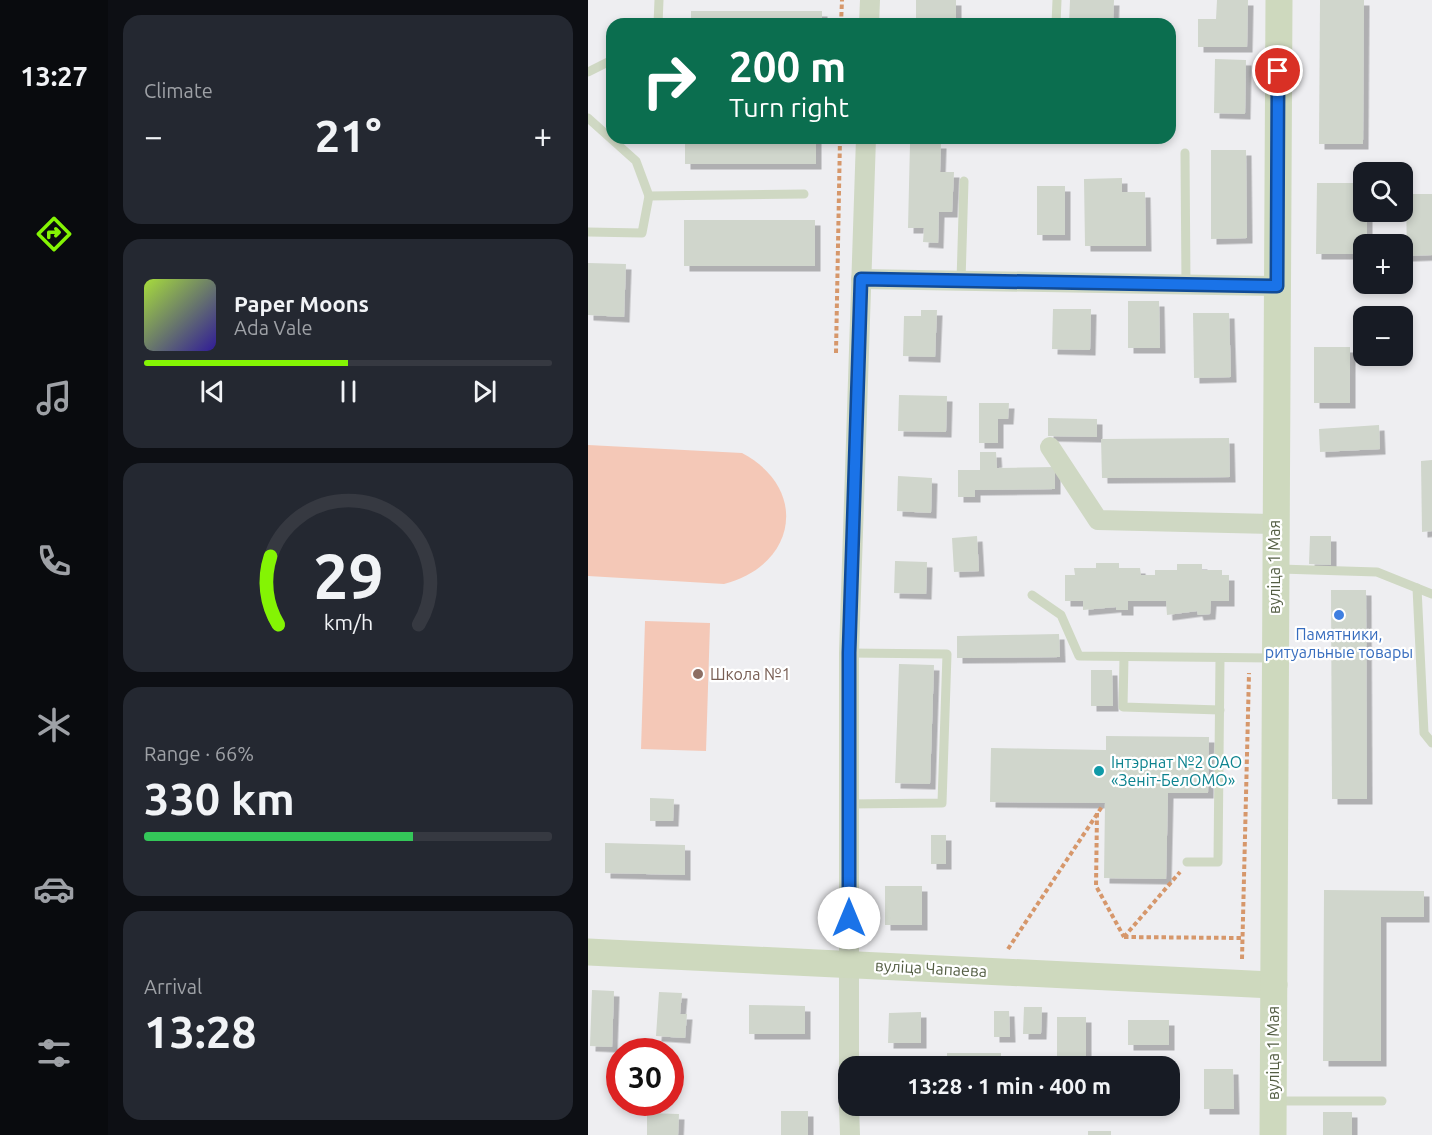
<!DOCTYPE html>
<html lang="en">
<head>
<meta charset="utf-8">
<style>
  :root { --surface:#171b24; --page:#242831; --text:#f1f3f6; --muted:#9ea1a6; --line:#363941; --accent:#84f404 }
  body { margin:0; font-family:Ubuntu,sans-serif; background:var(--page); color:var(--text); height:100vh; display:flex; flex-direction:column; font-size:22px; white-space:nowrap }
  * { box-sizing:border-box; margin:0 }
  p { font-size:20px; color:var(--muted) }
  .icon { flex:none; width:33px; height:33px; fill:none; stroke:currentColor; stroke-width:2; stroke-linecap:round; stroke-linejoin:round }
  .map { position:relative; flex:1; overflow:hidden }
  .drawer { display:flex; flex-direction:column; gap:15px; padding:15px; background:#0d0f14; width:480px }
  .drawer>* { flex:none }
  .guide { position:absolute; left:18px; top:18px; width:570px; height:126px; border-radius:18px; box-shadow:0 3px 9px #0003; background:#0b6e4f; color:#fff; overflow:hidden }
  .buttons { position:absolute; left:765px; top:162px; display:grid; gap:12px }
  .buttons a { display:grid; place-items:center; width:60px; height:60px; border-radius:12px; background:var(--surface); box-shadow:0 3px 9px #0003; font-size:30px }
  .speed { position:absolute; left:18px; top:1038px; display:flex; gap:12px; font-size:30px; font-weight:700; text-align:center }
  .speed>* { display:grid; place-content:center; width:78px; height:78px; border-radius:50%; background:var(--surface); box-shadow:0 3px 9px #0003; line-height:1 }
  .speed .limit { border:9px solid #d22; background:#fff; color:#111 }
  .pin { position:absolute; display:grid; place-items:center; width:51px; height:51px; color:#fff; margin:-26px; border:3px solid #fff; border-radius:50%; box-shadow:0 2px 6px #0007 }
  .me { position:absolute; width:66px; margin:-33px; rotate:0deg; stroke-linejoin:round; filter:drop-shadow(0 0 4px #0008) }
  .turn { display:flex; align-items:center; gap:21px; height:126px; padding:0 24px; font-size:27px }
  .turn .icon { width:78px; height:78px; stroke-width:2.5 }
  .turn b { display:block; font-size:42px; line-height:51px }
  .big { font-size:45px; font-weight:700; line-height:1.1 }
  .drawer .widget { flex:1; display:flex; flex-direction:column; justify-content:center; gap:9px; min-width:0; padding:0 21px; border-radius:18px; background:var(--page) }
  .drawer .dial { align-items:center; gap:0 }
  .dial svg { height:156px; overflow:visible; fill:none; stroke:var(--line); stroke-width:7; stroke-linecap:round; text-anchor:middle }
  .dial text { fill:var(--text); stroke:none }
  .song { display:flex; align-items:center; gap:18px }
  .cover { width:72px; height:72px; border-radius:9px; background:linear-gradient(135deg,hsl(80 70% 55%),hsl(250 70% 35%)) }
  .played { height:6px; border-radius:3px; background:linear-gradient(90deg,var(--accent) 50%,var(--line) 50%) }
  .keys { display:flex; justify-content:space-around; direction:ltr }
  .heat { display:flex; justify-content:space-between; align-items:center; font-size:33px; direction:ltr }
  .charge { height:9px; border-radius:4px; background:linear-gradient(90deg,#34c759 66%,var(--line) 0) }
  .trip { position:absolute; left:250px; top:1056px; width:342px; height:60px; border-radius:18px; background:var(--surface); box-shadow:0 3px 9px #0003; font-weight:700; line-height:60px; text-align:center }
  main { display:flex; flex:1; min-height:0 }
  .dock { display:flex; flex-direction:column; width:108px; justify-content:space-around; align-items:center; background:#090b0e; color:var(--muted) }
  .dock .icon { width:42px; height:42px }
  .dock .selected { color:var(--accent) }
  .dock b { font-size:27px; color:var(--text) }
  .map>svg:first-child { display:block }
  .green { fill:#f4c8b7 }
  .building { fill:#d0d6cc; filter:url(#shadow) }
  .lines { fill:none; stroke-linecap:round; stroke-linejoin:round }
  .path { stroke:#d6976b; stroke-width:4; stroke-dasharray:4.5 3; stroke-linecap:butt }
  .lane { stroke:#cfd8c3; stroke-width:9 }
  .street { stroke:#cfd8c3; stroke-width:20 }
  .secondary { stroke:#ced9be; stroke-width:27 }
  .route-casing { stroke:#114b97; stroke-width:15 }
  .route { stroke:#1a73e8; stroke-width:10 }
  .shop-dot { fill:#3f7fe0; stroke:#fff; stroke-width:2 }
  .education-dot { fill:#8d6e63; stroke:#fff; stroke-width:2 }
  .culture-dot { fill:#0f9aa8; stroke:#fff; stroke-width:2 }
  .labels { text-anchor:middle; stroke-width:4.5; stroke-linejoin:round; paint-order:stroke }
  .street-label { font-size:16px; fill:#545e44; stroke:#fff }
  .shop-label { font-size:16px; fill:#366cbe; stroke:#fff }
  .education-label { font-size:16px; fill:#785e54; stroke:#fff; text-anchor:start }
  .culture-label { font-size:16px; fill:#0d838f; stroke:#fff; text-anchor:start }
</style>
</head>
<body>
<main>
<nav class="dock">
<b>13:27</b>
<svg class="icon selected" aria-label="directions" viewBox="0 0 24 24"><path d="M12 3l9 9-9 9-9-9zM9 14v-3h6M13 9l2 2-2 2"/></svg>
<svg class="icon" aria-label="music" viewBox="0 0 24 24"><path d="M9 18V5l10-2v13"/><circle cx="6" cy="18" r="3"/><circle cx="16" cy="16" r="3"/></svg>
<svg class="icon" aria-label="phone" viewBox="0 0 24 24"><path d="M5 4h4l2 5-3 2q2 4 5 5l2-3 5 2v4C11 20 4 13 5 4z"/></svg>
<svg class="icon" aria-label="climate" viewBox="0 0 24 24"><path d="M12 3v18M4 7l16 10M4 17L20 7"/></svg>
<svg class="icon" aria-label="car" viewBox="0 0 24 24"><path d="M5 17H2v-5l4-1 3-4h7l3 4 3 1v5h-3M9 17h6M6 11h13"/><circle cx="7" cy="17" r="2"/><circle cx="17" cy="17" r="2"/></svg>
<svg class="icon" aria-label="filters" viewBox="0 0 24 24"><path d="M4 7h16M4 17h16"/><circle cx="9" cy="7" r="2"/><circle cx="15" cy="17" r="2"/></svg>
</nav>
<section class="drawer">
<div class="widget"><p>Climate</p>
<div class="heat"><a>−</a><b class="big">21°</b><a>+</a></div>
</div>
<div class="widget">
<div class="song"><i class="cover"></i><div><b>Paper Moons</b><p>Ada Vale</p></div></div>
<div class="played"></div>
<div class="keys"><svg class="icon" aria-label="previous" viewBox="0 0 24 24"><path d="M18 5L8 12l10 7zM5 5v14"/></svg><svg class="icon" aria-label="pause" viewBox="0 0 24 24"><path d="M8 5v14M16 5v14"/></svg><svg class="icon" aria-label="next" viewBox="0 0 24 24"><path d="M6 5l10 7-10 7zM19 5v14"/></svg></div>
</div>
<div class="widget dial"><svg viewBox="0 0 100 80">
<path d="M14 69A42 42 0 1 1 86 69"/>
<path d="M14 69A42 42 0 0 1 10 34" stroke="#84f404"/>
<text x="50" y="56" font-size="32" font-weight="700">29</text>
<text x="50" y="72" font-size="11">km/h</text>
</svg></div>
<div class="widget"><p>Range · 66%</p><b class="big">330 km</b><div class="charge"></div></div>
<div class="widget"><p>Arrival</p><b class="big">13:28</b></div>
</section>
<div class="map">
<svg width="844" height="1135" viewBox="0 0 844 1135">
  <defs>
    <filter id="shadow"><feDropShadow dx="5.5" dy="5.5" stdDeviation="0" flood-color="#0004"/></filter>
  </defs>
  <rect width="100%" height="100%" fill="#eeeef1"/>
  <g class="green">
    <path d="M0,445l154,8c68,36 54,113 -18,131l-136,-8z"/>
    <path d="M57,621l65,2 -4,128 -65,-2z"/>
  </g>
  <g class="building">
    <path d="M328,0h40v23l-40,-1z"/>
    <path d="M482,0h44l-1,24h-44z"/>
    <path d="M629,0h31l-1,47h-49v-28h18z"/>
    <path d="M732,0h44l-1,144h-44z"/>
    <rect x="103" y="11" width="131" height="13"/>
    <path d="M627,59l31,1 -1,54 -31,-1z"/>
    <rect x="97" y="138" width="131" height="26"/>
    <path d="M322,143h31l-1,29h14l-2,40h-13l-1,31 -15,-1 1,-14h-16z"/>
    <path d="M623,150h35l1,88 -36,1z"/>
    <path d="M534,178v14h23l1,54h-61l-1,-67z"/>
    <path d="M729,183h47v29h3v32h-3v10h-48z"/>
    <rect x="449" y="186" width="28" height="49"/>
    <path d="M818,194h26v61l-25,1z"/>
    <rect x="96" y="220" width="131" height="46"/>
    <path d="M0,263l38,1 -2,53 -36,-2z"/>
    <path d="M540,301h31l1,47h-32z"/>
    <path d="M465,309h38l-1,41 -38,-1z"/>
    <path d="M333,310h16l-2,47 -32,-1 1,-40h17z"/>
    <path d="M605,313h36l2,64 -37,1z"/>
    <rect x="726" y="347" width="36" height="56"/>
    <path d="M311,395l48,1 -1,36 -48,-1z"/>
    <path d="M391,403h30l-1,16h-10v24h-19z"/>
    <path d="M460,418l49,1v18l-49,-1z"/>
    <path d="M791,425l1,24 -60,3 -1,-23z"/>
    <path d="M641,438l1,39 -128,1 -1,-39z"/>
    <path d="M392,452h16l1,16 58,-1v22l-80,1v7h-17v-27h22z"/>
    <path d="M844,460v71l-10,1 -1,-71z"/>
    <path d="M310,476l34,2 -1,35 -34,-2z"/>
    <path d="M389,536l2,35 -25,1 -2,-34z"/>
    <path d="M722,536h21v29l-22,-1z"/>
    <path d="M307,561l32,1 -1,32 -32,-1z"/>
    <path d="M508,563h23v5h21l1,7h14v-5h22v-6h25v6h20v5h7v26h-18l-1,13 -12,1 -1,-4 -30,4 -1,-14h-38v9h-12v-3l-33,3v-9h-18v-26h10l-1,-7h22z"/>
    <path d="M743,590h35l1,209h-35z"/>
    <path d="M471,634l1,23 -103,1v-22z"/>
    <path d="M311,664l35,1 -4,119 -35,-1z"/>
    <path d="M503,670h21l1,36h-22z"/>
    <path d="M518,736l103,1 -1,56h-40l-2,86 -62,-1 1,-75 -115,-1 1,-54 115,2z"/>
    <path d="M62,798l24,1 -1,22h-23z"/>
    <rect x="343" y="835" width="15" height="29"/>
    <path d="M17,843l80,2v30l-80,-2z"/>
    <rect x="297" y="886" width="37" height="39"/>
    <path d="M736,890l100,1v26h-43v144h-58z"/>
    <path d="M4,990l22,1 -2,56 -22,-1z"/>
    <path d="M71,992l23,1 -2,21h7l-2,24 -29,-2z"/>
    <path d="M161,1005l56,1v28h-56z"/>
    <path d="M436,1007h18l-1,27h-18z"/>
    <path d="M406,1011h15l1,26h-16z"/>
    <path d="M333,1012v31h-33l1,-30z"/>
    <rect x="469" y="1017" width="29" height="42"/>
    <rect x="540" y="1020" width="41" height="25"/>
    <rect x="359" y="1053" width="54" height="13"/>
    <path d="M616,1069h29l1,40h-30z"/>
    <rect x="193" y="1111" width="27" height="24"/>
    <rect x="735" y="1112" width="29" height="23"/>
    <path d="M59,1113l32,1 -1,21h-31z"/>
    <rect x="500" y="1131" width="23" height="4"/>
  </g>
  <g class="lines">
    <g class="path">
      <path d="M253,24l1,-24"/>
      <path d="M248,353l4,-215"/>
      <path d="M509,813l-1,73 28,51"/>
      <path d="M536,937l119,1"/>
      <path d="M536,937l56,-65"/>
      <path d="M420,949l95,-144"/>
      <path d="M654,959l7,-286"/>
    </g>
    <g class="lane">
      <path d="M70,24l1,-24"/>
      <path d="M468,24l1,-24"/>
      <path d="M0,72l24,-12"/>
      <path d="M0,118l48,43 13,35 155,-2"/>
      <path d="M597,153l1,132"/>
      <path d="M0,232l54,1 7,-37"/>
      <path d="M373,281l3,-100"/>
      <path d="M692,569l97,3 55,22"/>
      <path d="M829,588l7,145 8,10"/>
      <path d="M444,595l29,20 18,41 193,2"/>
      <path d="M536,657l-1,50 97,3"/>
      <path d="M260,804l94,-1 5,-149 -98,-1"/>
      <path d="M599,862h31l2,-204"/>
      <path d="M688,1101h106"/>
    </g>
    <g class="street">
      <path d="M281,24l1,-24"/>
      <path d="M273,279l416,7"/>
      <path d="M462,447l48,73 176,4"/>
      <path d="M261,1066v-413l17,-515"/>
      <path d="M261,1106l1,29"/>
    </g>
    <g class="secondary">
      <path d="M0,952l686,33"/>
      <path d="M685,1135l6,-1135"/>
    </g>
  </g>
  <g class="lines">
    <defs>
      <path id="route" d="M261,918v-265l12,-374 416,7 1,-215"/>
    </defs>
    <use href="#route" class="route-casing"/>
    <use href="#route" class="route"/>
  </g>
  <circle class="shop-dot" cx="751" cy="615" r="6"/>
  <circle class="education-dot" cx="110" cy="674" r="6"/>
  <circle class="culture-dot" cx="511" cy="771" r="6"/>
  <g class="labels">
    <g class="street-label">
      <text transform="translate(686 567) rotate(-90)" y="6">вуліца 1 Мая</text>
      <text transform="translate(343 968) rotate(3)" y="6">вуліца Чапаева</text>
      <text transform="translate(685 1053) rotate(-90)" y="6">вуліца 1 Мая</text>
    </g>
    <g class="shop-label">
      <text x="751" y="640">Памятники,<tspan x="751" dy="18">ритуальные товары</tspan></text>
    </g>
    <g class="education-label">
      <text x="122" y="680">Школа №1</text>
    </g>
    <g class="culture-label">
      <text x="523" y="768">Інтэрнат №2 ОАО<tspan x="523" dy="18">«Зеніт-БелОМО»</tspan></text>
    </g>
  </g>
</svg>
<div class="buttons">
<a><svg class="icon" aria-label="search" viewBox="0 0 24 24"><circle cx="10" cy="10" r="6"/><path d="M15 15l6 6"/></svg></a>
<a>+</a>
<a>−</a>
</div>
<div class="speed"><div class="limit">30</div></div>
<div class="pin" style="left:690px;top:71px;background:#d93025"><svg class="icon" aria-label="arrive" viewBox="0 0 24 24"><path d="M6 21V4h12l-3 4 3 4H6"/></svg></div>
<svg class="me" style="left:261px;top:918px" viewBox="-20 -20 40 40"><circle r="19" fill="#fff"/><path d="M0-13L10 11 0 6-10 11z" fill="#1a73e8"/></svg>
<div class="trip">13:28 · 1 min · 400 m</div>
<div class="guide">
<div class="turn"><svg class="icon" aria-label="right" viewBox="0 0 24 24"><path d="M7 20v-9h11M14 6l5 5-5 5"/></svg><div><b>200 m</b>Turn right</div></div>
</div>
</div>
</main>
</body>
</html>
